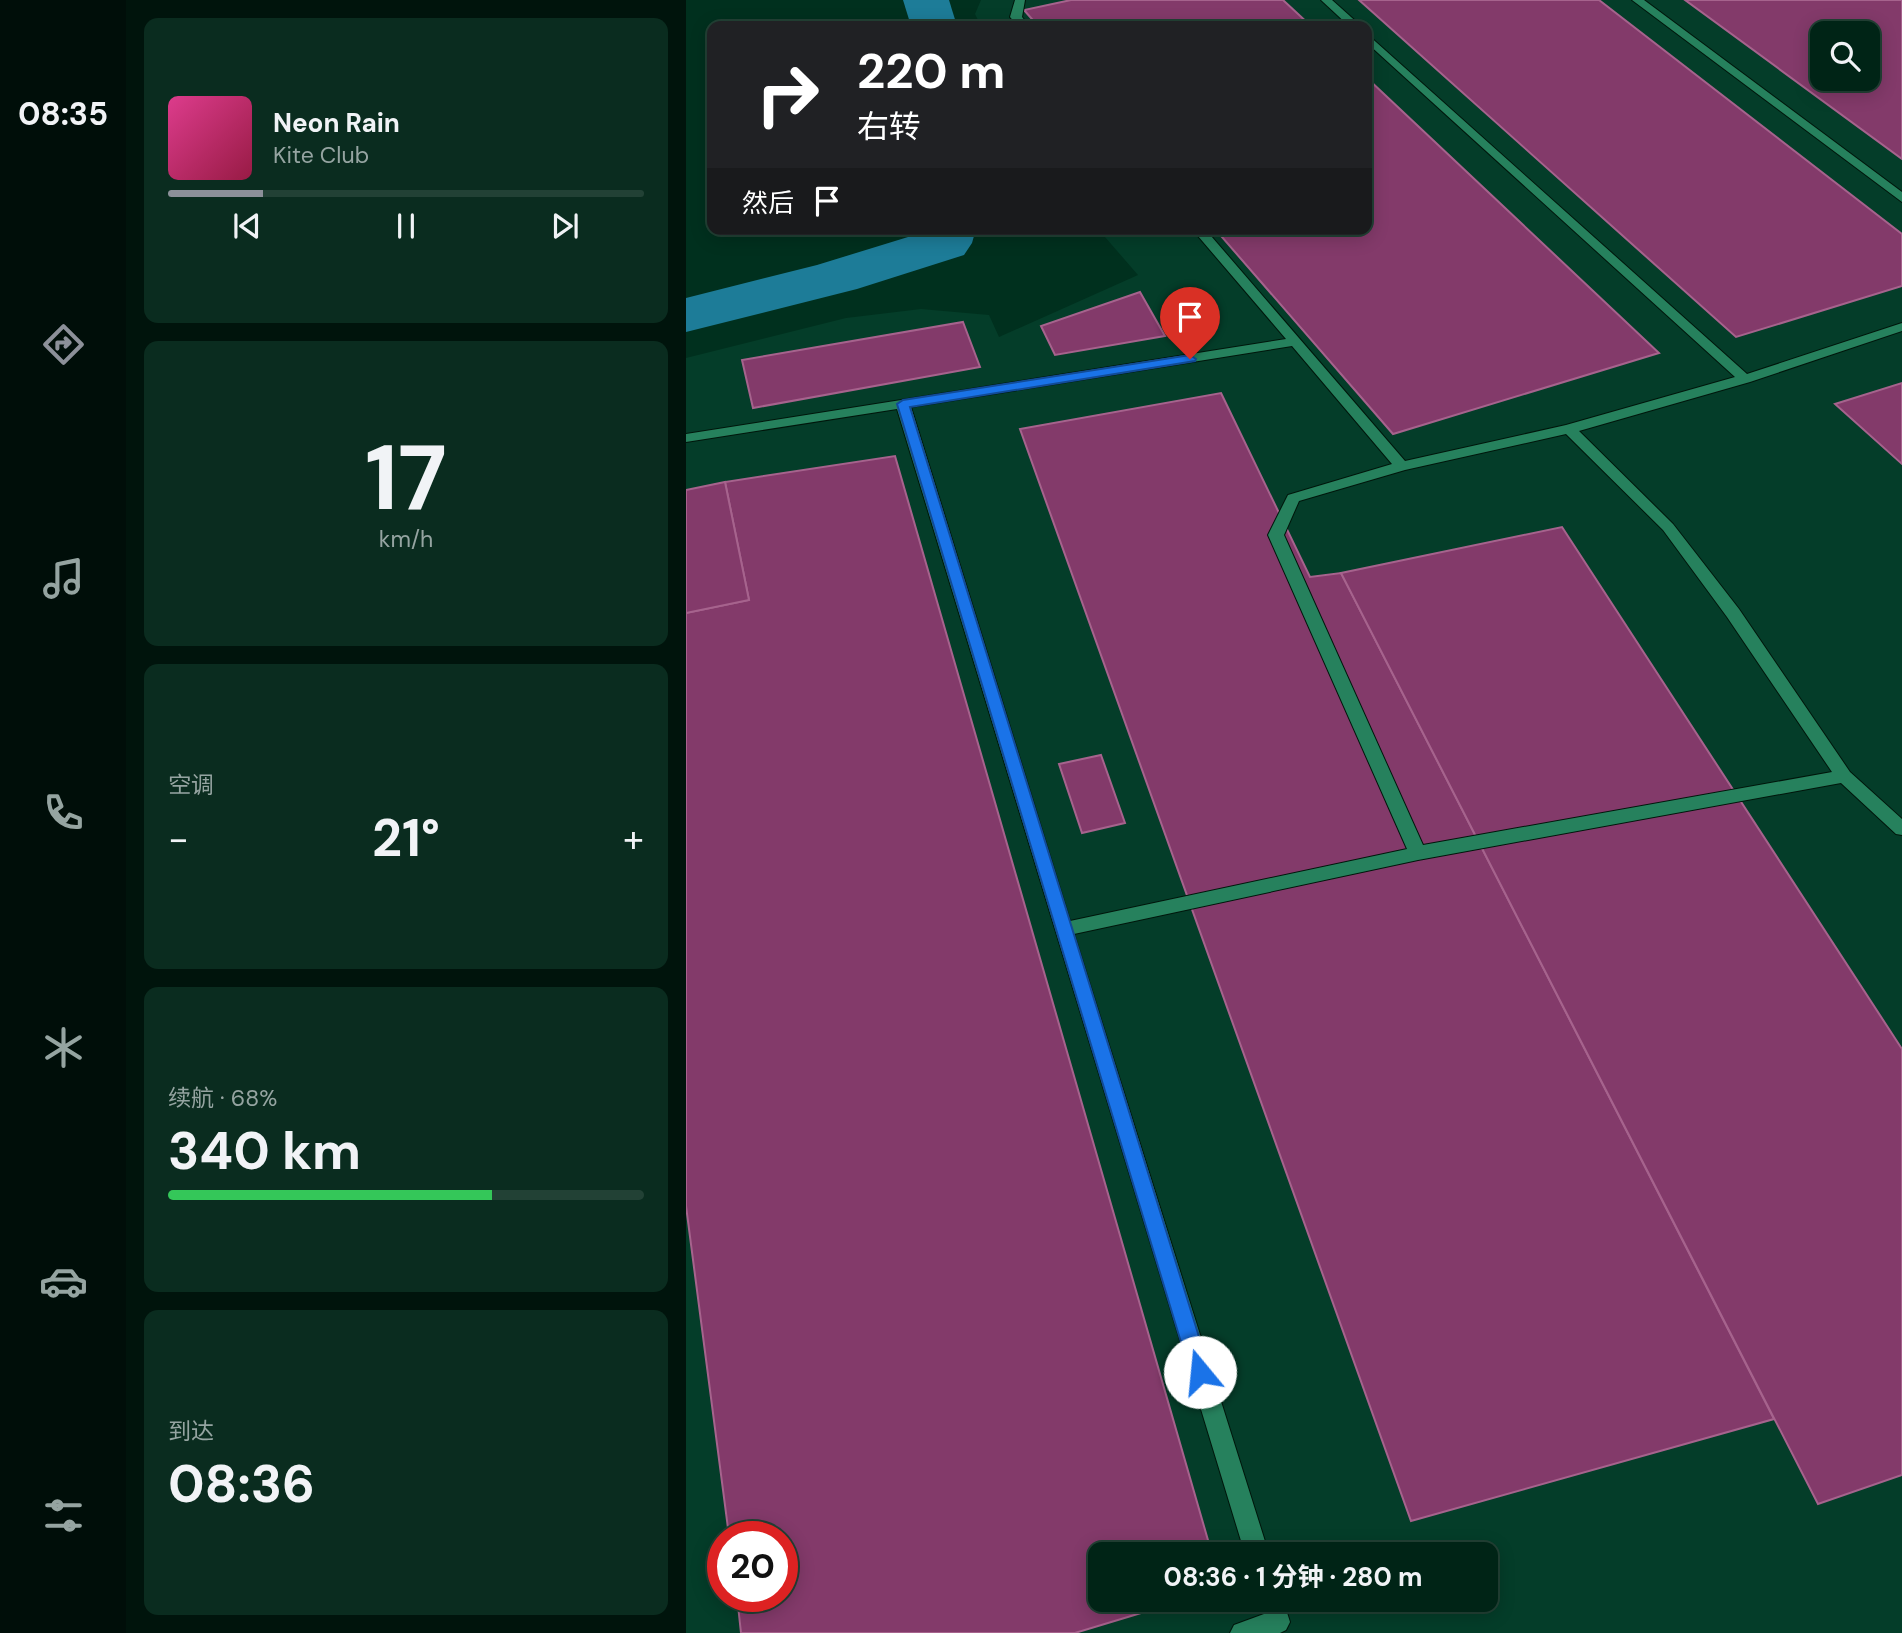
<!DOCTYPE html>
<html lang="zh">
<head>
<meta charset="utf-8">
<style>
  :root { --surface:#002416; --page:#0a2c1f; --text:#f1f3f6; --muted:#95a4a1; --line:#224135; --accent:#8c9099 }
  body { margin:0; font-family:"DM Sans","Noto Sans SC",sans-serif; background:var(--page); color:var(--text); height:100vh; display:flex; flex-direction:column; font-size:26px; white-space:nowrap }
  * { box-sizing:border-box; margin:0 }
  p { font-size:23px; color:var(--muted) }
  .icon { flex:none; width:38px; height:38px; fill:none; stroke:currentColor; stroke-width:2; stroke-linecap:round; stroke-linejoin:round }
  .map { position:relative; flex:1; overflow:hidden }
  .sheet { display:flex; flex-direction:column; gap:18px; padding:18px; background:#00140c; width:560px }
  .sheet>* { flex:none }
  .guide { position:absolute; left:21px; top:21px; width:665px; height:214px; border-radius:14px; box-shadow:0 4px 18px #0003,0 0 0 2px var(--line); background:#202124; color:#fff; overflow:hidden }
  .tools { position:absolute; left:1124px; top:21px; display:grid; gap:14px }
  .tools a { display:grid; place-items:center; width:70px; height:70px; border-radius:14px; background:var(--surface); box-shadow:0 4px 18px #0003,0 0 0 2px var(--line); font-size:35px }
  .speed { position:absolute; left:21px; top:1521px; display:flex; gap:14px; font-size:35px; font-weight:700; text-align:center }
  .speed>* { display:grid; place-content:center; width:91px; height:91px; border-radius:50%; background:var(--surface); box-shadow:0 4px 18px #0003,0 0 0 2px var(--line); line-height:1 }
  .speed .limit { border:10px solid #d22; background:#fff; color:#111 }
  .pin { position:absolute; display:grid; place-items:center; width:60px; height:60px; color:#fff; margin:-72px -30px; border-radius:50% 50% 50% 0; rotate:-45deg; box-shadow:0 0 7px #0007 }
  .pin .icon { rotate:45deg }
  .me { position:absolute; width:77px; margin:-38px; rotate:343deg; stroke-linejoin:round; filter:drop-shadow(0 0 5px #0008) }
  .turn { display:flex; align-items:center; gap:24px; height:147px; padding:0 35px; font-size:32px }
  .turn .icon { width:91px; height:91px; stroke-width:2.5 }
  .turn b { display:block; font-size:49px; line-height:60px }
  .then { display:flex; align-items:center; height:66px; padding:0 35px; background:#0003; gap:14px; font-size:26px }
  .big { font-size:52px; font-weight:700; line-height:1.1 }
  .sheet .card { flex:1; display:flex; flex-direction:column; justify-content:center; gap:10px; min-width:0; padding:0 24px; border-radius:14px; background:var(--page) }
  .sheet .dial { align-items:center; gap:0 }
  .dial b { font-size:91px; line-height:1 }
  .song { display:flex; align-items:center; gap:21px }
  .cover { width:84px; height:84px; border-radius:10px; background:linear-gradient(135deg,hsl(330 70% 55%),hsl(340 70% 35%)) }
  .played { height:7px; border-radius:4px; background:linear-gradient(90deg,var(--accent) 20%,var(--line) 20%) }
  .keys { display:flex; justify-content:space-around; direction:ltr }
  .heat { display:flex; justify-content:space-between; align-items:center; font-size:38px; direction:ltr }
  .charge { height:10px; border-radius:5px; background:linear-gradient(90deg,#34c759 68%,var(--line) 0) }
  .trip { position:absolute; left:402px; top:1542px; width:410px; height:70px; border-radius:14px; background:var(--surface); box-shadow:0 4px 18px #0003,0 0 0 2px var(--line); font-weight:700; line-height:70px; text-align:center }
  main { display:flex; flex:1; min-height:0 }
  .menu { display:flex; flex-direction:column; width:126px; justify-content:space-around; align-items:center; background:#000e09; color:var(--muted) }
  .menu .icon { width:49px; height:49px }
  .menu .active { color:var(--accent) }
  .menu b { font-size:32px; color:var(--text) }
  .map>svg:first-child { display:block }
  .built { fill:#043d29; fill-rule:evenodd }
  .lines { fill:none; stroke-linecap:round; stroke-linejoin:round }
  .river { fill:#1d7c98; fill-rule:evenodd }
  .building { fill:#833a6a; stroke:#a6638d; stroke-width:2; fill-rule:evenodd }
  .minor-casing { stroke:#00160b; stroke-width:2 }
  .minor { fill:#26815d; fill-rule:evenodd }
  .route { fill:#1a73e8; stroke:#114b97; stroke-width:2 }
</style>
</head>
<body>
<main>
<nav class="menu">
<b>08:35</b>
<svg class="icon active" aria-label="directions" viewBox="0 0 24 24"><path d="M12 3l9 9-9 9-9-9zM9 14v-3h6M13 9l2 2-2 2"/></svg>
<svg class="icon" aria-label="music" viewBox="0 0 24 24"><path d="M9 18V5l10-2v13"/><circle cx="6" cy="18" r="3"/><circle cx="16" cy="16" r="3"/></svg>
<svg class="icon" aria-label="phone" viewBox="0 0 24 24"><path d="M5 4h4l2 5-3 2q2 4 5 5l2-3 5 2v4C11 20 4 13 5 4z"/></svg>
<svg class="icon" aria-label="climate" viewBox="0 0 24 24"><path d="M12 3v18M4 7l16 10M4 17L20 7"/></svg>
<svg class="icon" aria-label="car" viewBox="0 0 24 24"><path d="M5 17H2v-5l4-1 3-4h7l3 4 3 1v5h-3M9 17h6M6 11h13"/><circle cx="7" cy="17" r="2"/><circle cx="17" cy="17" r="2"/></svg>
<svg class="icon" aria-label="filters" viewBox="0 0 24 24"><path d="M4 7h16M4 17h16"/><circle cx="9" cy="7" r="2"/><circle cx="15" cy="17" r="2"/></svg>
</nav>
<section class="sheet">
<div class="card">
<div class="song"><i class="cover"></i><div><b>Neon Rain</b><p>Kite Club</p></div></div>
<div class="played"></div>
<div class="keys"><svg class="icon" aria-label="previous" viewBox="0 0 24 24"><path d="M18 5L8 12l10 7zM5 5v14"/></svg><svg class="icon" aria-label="pause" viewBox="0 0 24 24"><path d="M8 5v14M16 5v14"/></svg><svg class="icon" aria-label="next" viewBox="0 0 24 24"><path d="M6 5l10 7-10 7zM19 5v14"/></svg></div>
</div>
<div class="card dial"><b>17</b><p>km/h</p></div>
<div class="card"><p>空调</p>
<div class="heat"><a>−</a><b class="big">21°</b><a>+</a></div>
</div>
<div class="card"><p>续航 · 68%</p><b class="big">340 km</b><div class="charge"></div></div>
<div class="card"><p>到达</p><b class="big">08:36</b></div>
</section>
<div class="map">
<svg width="1216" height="1633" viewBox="0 0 1216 1633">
  <rect width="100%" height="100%" fill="#00301e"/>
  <path class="built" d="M295,0h921v1633h-1216v-1275l160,-40 75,-9 68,6 10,22 139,-62 -40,-46h269v-203h-386l-6,-12zM1136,33h45v46h-45zM37,1536h59v60h-59zM415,1554h385v46h-385z"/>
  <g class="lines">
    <g class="river">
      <path d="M217,0h46l8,26h-46z"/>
      <path d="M236,229h54l-4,14 -8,12 -107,34 -171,43v-34l131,-33 104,-32z"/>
    </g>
  </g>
  <g class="building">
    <path d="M385,0h212l28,26h-273l-14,-16z"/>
    <path d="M673,0h240l303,234v52l-166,51z"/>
    <path d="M999,0h217v159zM1136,33h45v46h-45z"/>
    <path d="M681,78l292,275 -266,81 -178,-205h152z"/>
    <path d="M454,292l25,44 -110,19 -14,-29z"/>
    <path d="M277,322l17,45 -227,41 -11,-48z"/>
    <path d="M1216,383v81l-67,-60z"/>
    <path d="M535,393l89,184 31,-4 433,846 -363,102 -391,-1092z"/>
    <path d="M209,456l317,1098h-111v46h83l-109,33h-334l-4,-37h45v-60h-53l-43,-330v-593l63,-13 -24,-118z"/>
    <path d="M39,482l24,118 -63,13v-123z"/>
    <path d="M876,527l340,522v426l-84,29 -477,-931z"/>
    <path d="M415,755l24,68 -43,10 -23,-69z"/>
  </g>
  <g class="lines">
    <defs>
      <g id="minor">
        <path d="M329,0h10l-3,17 7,9h-11l-8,-9z"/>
        <path d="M635,0h11l29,26h-12z"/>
        <path d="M946,0h12l258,192v10z"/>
        <path d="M681,34l380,340 155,-51v8l-152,51 -171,49 94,93 66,85 111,163 52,47v16l-6,-1 -55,-51 -423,77 -344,74 195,620h-24l-348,-1145 -211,33v-8l600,-95 -94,-110h13l200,232 161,-36 169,-48 -368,-334zM606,346l100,118 -104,31 -20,40 139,314 -337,72 -159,-514zM880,434l97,96 64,87 105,155 -409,73 -139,-310 15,-34 106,-31z"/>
        <path d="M573,1600h24l7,22 -4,8 -6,3h-50l4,-8 30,-11z"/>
      </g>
    </defs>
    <use href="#minor" class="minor-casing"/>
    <use href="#minor" class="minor"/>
  </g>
  <path class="route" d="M504,355l6,4 -1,2 -285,46 300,965 -3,6 -7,3 -7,-3 -3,-6 -293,-968 6,-4z"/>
</svg>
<div class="tools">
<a><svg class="icon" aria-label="search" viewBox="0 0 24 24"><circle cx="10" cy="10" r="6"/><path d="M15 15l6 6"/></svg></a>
</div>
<div class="speed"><div class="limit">20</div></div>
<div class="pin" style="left:504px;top:359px;background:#d93025"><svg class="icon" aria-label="arrive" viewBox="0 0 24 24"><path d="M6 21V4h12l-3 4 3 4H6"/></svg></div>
<svg class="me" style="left:514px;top:1372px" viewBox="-20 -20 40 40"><circle r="19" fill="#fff"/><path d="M0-13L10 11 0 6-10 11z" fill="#1a73e8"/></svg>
<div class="trip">08:36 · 1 分钟 · 280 m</div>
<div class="guide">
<div class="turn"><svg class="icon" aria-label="right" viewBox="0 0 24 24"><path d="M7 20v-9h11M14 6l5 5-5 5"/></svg><div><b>220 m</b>右转</div></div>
<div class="then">然后<svg class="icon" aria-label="arrive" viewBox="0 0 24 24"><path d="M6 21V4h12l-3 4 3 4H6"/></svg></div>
</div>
</div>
</main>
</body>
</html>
